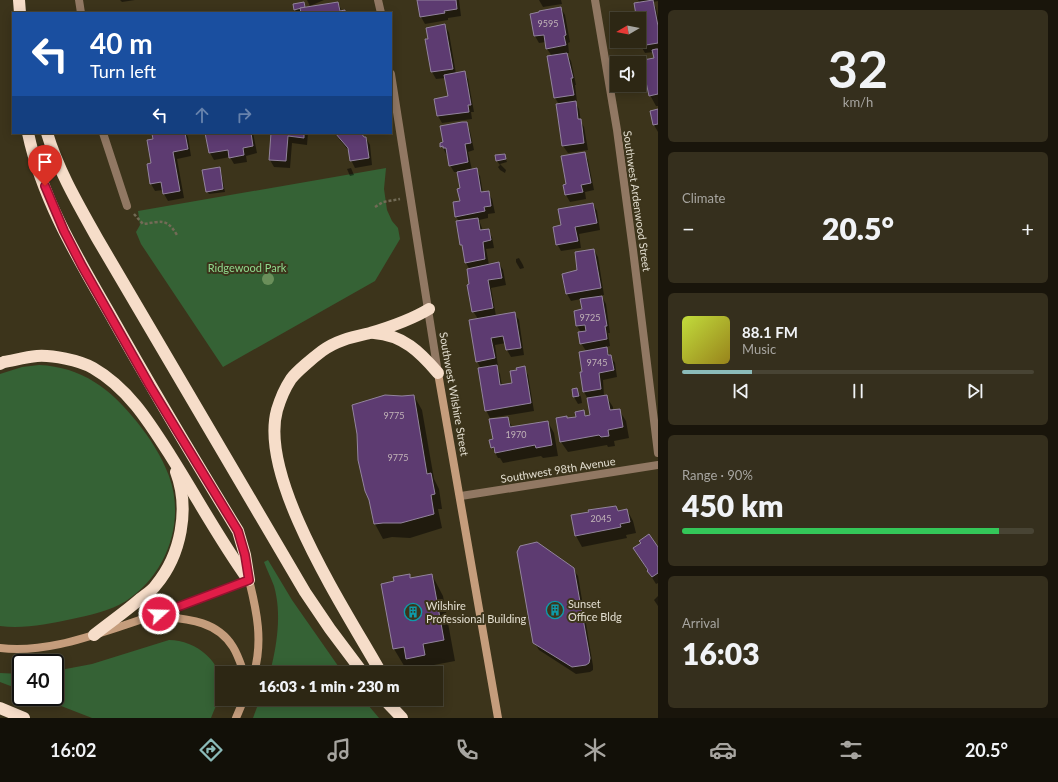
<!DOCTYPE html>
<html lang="en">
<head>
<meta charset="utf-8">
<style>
  :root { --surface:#2d2714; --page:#352f1d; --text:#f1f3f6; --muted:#a7a5a0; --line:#484434; --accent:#8bbbb9 }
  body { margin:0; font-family:Lato,sans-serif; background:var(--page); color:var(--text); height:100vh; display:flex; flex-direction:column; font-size:15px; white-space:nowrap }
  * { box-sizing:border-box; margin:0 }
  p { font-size:13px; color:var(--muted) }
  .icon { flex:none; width:22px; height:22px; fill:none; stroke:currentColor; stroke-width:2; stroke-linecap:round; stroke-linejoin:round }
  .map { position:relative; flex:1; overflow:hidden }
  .side { display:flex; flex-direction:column; gap:10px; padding:10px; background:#19150b; width:400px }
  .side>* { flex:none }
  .top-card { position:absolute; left:12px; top:12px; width:380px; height:122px; border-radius:0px; box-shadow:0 2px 10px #0003,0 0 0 1px var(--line); background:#1a4fa0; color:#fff; overflow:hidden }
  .needle { width:26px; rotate:260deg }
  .tools { position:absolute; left:610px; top:12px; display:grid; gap:8px }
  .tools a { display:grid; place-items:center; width:36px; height:36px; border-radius:0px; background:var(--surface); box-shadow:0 2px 10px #0003,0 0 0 1px var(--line); font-size:20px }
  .speed { position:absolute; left:12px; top:654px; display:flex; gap:8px; font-size:20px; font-weight:700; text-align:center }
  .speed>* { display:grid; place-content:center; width:52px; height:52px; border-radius:50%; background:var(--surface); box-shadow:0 2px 10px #0003,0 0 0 1px var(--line); line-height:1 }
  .speed .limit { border:2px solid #111; border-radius:6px; background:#fff; color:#111 }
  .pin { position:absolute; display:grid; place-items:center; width:34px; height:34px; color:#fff; margin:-41px -17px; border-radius:50% 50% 50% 0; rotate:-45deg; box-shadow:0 0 4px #0007 }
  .pin .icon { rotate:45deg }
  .me { position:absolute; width:44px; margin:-22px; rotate:70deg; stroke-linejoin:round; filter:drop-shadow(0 0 3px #0008) }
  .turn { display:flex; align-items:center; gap:14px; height:84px; padding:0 12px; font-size:18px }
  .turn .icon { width:52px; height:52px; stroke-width:2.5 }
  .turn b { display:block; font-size:28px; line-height:34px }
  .lanes { display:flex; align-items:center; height:38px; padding:0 12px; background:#0003; justify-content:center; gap:20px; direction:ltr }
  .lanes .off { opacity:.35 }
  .big { font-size:30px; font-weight:800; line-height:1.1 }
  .side .tile { flex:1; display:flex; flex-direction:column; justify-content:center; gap:6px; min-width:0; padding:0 14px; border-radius:6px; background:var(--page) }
  .side .dial { align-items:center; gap:0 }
  .dial b { font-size:52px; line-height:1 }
  .song { display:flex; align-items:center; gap:12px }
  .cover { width:48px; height:48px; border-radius:6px; background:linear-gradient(135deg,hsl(70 70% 55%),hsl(50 70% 35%)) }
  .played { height:4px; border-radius:2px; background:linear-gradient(90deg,var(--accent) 20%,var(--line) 20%) }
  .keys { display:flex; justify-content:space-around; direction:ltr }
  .heat { display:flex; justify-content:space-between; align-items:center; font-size:22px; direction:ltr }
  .charge { height:6px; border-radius:3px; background:linear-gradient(90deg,#34c759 90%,var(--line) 0) }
  .trip { position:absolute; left:215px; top:666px; width:228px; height:40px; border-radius:0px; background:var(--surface); box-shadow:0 2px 10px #0003,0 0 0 1px var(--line); font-weight:800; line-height:40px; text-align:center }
  .dock { display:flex; height:64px; justify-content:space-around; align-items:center; background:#121008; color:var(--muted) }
  .dock .icon { width:28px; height:28px }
  .dock .selected { color:var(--accent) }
  .dock b { font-size:18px; color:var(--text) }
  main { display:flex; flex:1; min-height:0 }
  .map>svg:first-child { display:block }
  .green { fill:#356235 }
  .shadow { fill:#0007 }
  .building { fill:#5d3b71; stroke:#93849d }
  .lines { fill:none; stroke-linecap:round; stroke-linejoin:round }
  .path { stroke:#726b56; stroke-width:2.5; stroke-dasharray:3 2; stroke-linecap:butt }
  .street { stroke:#917863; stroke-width:8 }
  .secondary { stroke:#c59d7c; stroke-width:8 }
  .highway { stroke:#f6ddc9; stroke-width:12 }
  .tree { fill:#6a8f5a }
  .route-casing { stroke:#92132f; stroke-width:10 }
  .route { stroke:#e11d48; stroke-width:7 }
  .labels { text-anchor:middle; stroke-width:4; stroke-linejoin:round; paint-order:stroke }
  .number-label { font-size:9px; fill:#c2b5b8 }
  .street-label { font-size:11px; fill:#e3ded0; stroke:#3c341b }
  .park-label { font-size:11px; fill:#90d98e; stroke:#3c341b }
  .poi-label { font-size:11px; fill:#e3ded0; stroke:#3c341b; text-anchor:start }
</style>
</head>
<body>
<main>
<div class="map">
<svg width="658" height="718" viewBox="0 0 658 718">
  <rect width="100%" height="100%" fill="#3c341b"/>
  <g class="green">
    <path d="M386,168l-2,21 3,21 5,11 6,7 2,11 -25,42 -152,86 -82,-123 -5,-12 4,-7 -2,-14z"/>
    <path d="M39,365c43,2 72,24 98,57 13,16 25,35 32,54 17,46 -3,99 -43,125 -16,10 -36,14 -54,18 -24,5 -48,10 -72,7v-252l22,-7z"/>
    <path d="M268,560l24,40 51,73h-73c7,-28 12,-59 4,-87 -3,-8 -7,-16 -10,-24z"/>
    <path d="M169,640c27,0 55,22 52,51 -2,9 -7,19 -10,27h-119l-54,-21h17v-26l37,-7z"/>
    <path d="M0,673l21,1v16l-21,-8z"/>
    <path d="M260,699h103l16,19h-126z"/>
  </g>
  <g class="shadow">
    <path d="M120,0h15l-13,2z"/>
    <path d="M307,0h17l-14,6z"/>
    <path d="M418,0h41l2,16 -13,2v2l-23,4 -4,-7z"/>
    <path d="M539,0h22l1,4 -19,3z"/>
    <path d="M638,0h20v1l-5,1 3,6 2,9v89h-2l-6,-11 5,-36 -1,-7 -9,1 -4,-7 -2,-9v-18h-3l4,-16z"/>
    <path d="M304,3l2,5 32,-5 4,8h2l1,2h-48l-2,-4z"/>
    <path d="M561,8l4,7 5,27 -2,1 1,10h-3l5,8 5,24h-1l2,17h-2l4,7 2,13 3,5 4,23 -20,3 -5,-7 -4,-42 -4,-6 -3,-42 -5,-7 -1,-7 -7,1 -4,-7 -4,-21z"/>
    <path d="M445,25l4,8 7,41 8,-2 4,7 6,33h-3l1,7 -30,4 -4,-7 -3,-16 14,-3 -3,-19 -10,1 -4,-7 -6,-32h3z"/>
    <path d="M658,110v22l-4,-7z"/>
    <path d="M466,124l4,7 4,19 -6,2 4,18 4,-1 4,7 3,17 5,-1 4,7 3,14 -7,1v4l-9,2 4,11 5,-1 4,7 2,11 -8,1 3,16 10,-2 4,7 3,15 -15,3 5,28 18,-3 5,7 5,35 -13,2 -4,-7 -1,-7 -11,2 3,21h-2l4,8 2,12 11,-2 11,-17 4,8 6,36 -44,7 -4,-8 -5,-41 -4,-8 1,-42 -5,-8 -3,-41 -4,-7 -2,-13 -3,-5 -2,-23 -3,-6 5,-14v-13l-3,-17h-4l-4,-7 -2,-12 -2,1 -5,-11h3z"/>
    <path d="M166,133h19l3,4 3,19 -14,3 7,39 -16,3 -4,-7 -1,-4 -8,1 -4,-7 3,-44z"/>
    <path d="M213,133h40l4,20 -11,3 1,6 -13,2 -4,-7 -16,3 -4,-7 -3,-19z"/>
    <path d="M272,133h36l-1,12 -15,-2 -2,25 -16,-1 -4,-7z"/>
    <path d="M334,133h25l4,6 3,-1 4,7 2,20 -17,3 -4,-8 -2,-9z"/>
    <path d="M584,153l4,7 6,30 -9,2 1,7 -16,3 -4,-7 -2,-9 3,-1z"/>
    <path d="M504,155l3,7 -7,2 6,6 -1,3 -5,-3 -2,-3 2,-2 -3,-4z"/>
    <path d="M219,168l2,3 4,21 -16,2 -2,-3z"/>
    <path d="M351,168l3,7 -4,1 -3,-7z"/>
    <path d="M593,204l4,7 3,19 -21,4 2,14 -20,3 -4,-7 5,-18z"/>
    <path d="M594,250l4,7 6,38h-3l5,9 4,29h-2l2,13 -5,1 10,16 2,14 -14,3 1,16h2l7,11v4l6,-1 7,11 3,17 -15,3 1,5 -7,1 -1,-2 -39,7 -7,-10 7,-23 9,-2 6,-6 3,5h5l-3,-17 -4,-7 -3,-19 2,-1 3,-21 -5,-8v-11l-4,-6 -2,-14 8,-2 -2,-11 -10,2 -4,-7 11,-23z"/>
    <path d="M519,258l4,7 1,3 -4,1 -4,-7v-3z"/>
    <path d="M577,389l4,8 1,6 -4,1 -4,-7 -1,-7z"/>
    <path d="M414,396l8,14 12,69 5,10 3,20h-4l4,19 -32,10 -18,-1 -9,2 -8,-15 -5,-24 32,-103z"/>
    <path d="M507,418l6,10 35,-6 6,11 4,23 -15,2 -2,-2 -38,7 -3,-5h-2l-6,-11 2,-7z"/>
    <path d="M616,507l2,4 9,-1 6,11 3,12 -10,2 1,3 -45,9 -6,-11 -4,-20 31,-8z"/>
    <path d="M634,549h24v34l-2,1z"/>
    <path d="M573,569l5,7 15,90v4l-3,2 -14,2 -37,-24 -5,-8z"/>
    <path d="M409,575l2,4 21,-4 11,21 12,65 -21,4 2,8h-21l-2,-5 -7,1 -12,-20 1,-67z"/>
    <path d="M658,596v10l-4,-6z"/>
  </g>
  <g class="building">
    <path d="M417,0h39l1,9 -13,2 1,2 -25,4z"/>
    <path d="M653,0l5,26v17l-18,3 -1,-27h-4l-1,-4h2l-2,-12z"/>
    <path d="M304,2l1,5 -11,3 -1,-6z"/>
    <path d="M338,2l2,9 5,-1v3h-44l-1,-5z"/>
    <path d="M561,7l5,28 -2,1 2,9 -20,4 -2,-14 -10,1 -4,-22 9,-2v-1z"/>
    <path d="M445,24l8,45 -22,3 -6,-33h3l-2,-11z"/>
    <path d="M656,49h2v45l-9,2 -7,-33h1v-3l11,-2 -2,-8z"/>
    <path d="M567,53l6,25h-2l3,17 -20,3 -7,-42z"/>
    <path d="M465,71l6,34h-3l1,7 -32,4 -3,-17 14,-3 -4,-21z"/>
    <path d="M576,101l2,18h3l3,24 -22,3 -6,-42z"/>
    <path d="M658,109v15l-5,1 -3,-14z"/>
    <path d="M462,122h5l4,21 -6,1 3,18 -19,4 -3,-18h-3v-2l-3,1v-4l3,-1 -3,-16z"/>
    <path d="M160,133h25l3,16 -15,3 7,39 -17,3 -2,-12 -11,2 -3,-20 4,-1 -4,-23 6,-1 -1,-5z"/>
    <path d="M205,133h46l2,13 -10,2 1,7 -15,3 -1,-8 -19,3z"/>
    <path d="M271,133h33v5l-16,-2 -2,25 -17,-1z"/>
    <path d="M335,133h26l3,4h2l3,21 -19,3 -2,-13z"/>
    <path d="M585,152l6,31 -10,2 2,7 -18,3 -2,-10 3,-1 -5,-28z"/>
    <path d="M505,154l1,5 -10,2 -1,-6z"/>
    <path d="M220,167l3,22 -17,3 -4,-22z"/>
    <path d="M477,168l4,24 8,-1 2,15 -7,1 1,4 -30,6 -2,-15 7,-1 -3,-12 3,-1 -3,-16z"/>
    <path d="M593,203l4,20 -22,4 3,14 -22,4 -3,-18 8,-2 -3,-16z"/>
    <path d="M478,218l2,12 9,-1 2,11 -8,2 2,17 -20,4 -3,-18h-2l-4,-24z"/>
    <path d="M594,249l7,39 -35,6 -4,-20 15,-4 -2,-18z"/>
    <path d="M499,262l3,16 -14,2 5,28 -21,4 -5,-27 2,-1 -2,-15z"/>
    <path d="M602,296l5,30h-2l2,13 -27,5 -2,-12 8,-1 -1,-6 -9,1 -2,-15 8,-2 -2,-10z"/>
    <path d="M515,312l6,36 -15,2 -3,-14 -12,2 4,20 -19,4 -7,-42z"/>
    <path d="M607,347l1,8h3l3,15 -15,3 2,16 -18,3 -3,-20h2l-3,-20z"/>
    <path d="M497,365l3,20 12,-2 -2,-12 7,-1 -1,-2 9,-2 6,37 -46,8 -7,-43z"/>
    <path d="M577,388l2,8 -6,1 -1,-8z"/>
    <path d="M385,395l17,1 12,-1 13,79 4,-1 4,21 -4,1 3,19 -33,9h-18l-9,1 -5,-24 -4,-9 -7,-31 -1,-26 -5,-29z"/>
    <path d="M607,395l3,15 10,-1 3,18 -15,3 1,6 -8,1 -2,-2 -39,7 -4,-24 11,-2v2l9,-1 -1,-5 9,-2 1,6 5,-1 -3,-17z"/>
    <path d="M508,417l2,10 38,-6 4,24 -16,3 -1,-3 -40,8 -1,-6 -3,1 -2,-8 4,-1 -4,-20z"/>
    <path d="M616,506l2,5 9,-2 3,13 -10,2 1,3 -46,9 -4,-21 18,-3 -1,-2z"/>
    <path d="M649,534l9,13v26l-6,4 -5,-6 1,-1 -15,-22 8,-5 -2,-2z"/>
    <path d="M537,542l37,26 16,90 -1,5 -3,2 -14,2 -39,-24 -16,-91 3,-6z"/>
    <path d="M410,574v4l22,-4 12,66 -21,4 2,11 -19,4 -2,-12 -11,2 -12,-65 13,-3 -1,-4z"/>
  </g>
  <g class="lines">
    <g class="path">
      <path d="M375,207l8,-5 17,-3"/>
      <path d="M134,214l9,10c18,-2 23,-7 34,11"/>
    </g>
    <g class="street">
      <path d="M79,0l2,13"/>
      <path d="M378,0l3,13"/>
      <path d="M595,0l22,130 16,120 25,203"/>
      <path d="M391,74l47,299"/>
      <path d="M103,133l24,73"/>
      <path d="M461,496l197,-31"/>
    </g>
    <g class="secondary">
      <path d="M438,373l60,345"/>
      <path d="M155,616c29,3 61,3 78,31 5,8 8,18 11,26"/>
      <path d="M0,648c43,5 85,-10 125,-23 42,-14 83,-29 124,-45 8,32 14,61 5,93"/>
      <path d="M236,718l8,-19"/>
    </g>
    <g class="highway">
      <path d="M19,0l1,13"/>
      <path d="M28,133c14,66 49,124 82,181 41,73 84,145 128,217l7,24 4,25"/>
      <path d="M47,133c11,37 31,71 50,105l208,354 25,37 33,44"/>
      <path d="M374,333c29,2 46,19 64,40"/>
      <path d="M0,364l4,-2c11,-2 22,-5 33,-6 15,-1 42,4 56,12 35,20 56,54 77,87 26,41 49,84 77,123"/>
      <path d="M94,635c15,-12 31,-23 46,-36 5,-4 12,-8 16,-14 25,-30 34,-76 20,-113"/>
      <path d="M381,673c-34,-61 -123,-194 -104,-263 3,-10 8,-22 14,-31 5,-7 23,-22 31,-28 15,-11 31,-14 48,-18 20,-6 41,-13 59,-24"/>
      <path d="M384,699l18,19"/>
      <path d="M0,708l24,10"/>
    </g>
  </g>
  <circle class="tree" cx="268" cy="279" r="6"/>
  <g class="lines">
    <defs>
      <path id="route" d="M45,186l19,45 18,35 68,120 88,145 7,24 4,25 -90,34"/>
    </defs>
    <use href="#route" class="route-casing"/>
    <use href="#route" class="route"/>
  </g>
  <defs>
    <symbol id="building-ring" viewBox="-11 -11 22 22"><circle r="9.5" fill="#3c341b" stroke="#0f9aa8" stroke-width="1.5"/><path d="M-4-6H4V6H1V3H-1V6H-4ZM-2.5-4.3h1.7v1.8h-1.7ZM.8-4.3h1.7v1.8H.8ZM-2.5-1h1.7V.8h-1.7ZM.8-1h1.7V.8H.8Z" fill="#0f9aa8"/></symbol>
  </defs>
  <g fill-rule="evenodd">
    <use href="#building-ring" x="545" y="600" width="20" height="20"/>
    <use href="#building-ring" x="403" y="602" width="20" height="20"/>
  </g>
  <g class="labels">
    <g class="number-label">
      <text x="548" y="27">9595</text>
      <text x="590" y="321">9725</text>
      <text x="597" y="366">9745</text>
      <text x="394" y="419">9775</text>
      <text x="516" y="438">1970</text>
      <text x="398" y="461">9775</text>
      <text x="601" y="522">2045</text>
    </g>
    <g class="street-label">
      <text transform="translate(637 201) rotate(82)" y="4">Southwest Ardenwood Street</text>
      <text transform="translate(454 394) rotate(80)" y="4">Southwest Wilshire Street</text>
      <text transform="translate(558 470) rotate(-9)" y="4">Southwest 98th Avenue</text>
    </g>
    <g class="park-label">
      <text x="247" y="272">Ridgewood Park</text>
    </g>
    <g class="poi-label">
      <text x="568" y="608">Sunset<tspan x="568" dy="13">Office Bldg</tspan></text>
      <text x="426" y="610">Wilshire<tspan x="426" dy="13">Professional Building</tspan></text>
    </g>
  </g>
</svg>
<div class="tools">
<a><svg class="needle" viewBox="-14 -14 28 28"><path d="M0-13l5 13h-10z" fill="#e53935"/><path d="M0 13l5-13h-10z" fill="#a7a5a0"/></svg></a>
<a><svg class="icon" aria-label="sound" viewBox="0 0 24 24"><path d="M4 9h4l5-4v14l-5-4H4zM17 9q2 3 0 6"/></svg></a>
</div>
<div class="speed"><div class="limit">40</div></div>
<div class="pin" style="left:45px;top:186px;background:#d93025"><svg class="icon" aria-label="arrive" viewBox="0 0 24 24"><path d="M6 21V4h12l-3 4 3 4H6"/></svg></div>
<svg class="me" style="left:159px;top:614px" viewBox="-20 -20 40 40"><circle r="17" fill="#e11d48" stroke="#fff" stroke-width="3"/><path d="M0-11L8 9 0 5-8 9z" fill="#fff"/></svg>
<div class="trip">16:03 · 1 min · 230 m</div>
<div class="top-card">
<div class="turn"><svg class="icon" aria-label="left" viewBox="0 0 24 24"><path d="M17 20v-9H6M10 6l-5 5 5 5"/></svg><div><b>40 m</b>Turn left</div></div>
<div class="lanes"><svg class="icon" aria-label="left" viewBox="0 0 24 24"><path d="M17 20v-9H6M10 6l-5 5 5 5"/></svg><svg class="icon off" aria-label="ahead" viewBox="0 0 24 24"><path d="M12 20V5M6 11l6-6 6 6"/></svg><svg class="icon off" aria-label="right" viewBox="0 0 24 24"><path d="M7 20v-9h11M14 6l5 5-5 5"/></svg></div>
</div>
</div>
<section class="side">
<div class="tile dial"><b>32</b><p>km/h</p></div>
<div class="tile"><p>Climate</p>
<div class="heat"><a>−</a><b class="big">20.5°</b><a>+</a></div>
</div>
<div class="tile">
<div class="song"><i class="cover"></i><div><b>88.1 FM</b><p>Music</p></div></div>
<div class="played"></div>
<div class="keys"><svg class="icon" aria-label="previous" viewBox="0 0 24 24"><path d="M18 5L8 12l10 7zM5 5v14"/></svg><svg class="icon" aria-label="pause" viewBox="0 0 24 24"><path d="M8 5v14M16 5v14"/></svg><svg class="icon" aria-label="next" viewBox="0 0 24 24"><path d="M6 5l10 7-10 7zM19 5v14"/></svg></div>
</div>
<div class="tile"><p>Range · 90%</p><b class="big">450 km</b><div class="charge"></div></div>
<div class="tile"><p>Arrival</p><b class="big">16:03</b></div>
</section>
</main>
<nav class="dock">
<b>16:02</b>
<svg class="icon selected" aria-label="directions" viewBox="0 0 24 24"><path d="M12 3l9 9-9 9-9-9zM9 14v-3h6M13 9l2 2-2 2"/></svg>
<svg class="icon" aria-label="music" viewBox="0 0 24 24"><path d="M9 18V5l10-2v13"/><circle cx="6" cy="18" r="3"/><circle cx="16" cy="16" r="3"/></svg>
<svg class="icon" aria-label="phone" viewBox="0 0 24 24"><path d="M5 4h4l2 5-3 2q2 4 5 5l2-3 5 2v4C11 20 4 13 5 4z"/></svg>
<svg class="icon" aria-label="climate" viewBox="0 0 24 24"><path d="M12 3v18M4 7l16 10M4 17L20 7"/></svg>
<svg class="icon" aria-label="car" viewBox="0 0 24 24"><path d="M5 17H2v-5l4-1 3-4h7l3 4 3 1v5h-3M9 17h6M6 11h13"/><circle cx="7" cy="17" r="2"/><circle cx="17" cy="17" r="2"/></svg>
<svg class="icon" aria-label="filters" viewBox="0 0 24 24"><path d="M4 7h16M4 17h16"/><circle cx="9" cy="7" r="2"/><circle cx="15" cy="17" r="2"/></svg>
<b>20.5°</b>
</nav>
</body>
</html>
